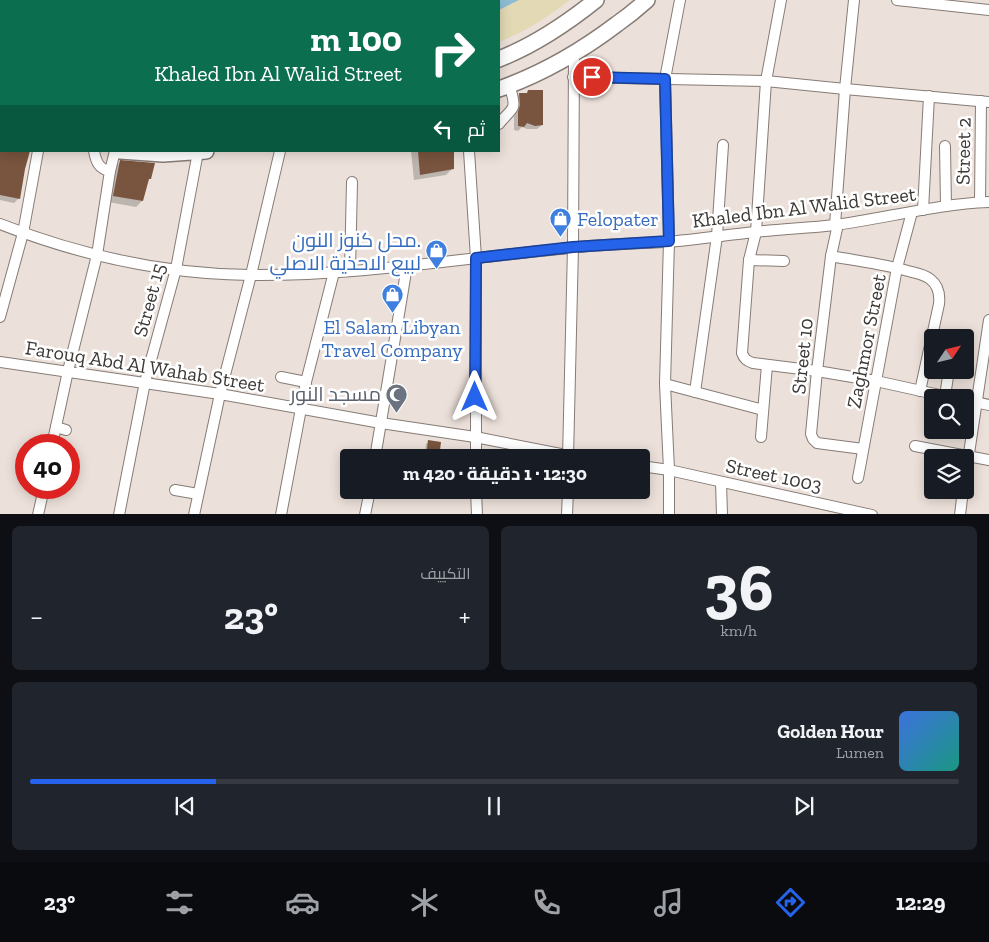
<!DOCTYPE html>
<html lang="ar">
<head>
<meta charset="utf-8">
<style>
  :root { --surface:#171b24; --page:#20242c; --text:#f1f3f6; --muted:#9ea1a6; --line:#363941; --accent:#2563eb }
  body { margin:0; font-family:"Zilla Slab",Cairo,serif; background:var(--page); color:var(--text); direction:rtl; height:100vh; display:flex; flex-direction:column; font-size:19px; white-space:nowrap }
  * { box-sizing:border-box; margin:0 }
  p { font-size:16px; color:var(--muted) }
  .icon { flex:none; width:28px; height:28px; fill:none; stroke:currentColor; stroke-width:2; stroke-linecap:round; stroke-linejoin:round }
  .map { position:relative; height:514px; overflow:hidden; direction:ltr }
  .side { display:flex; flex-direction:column; gap:12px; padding:12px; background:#0d0f14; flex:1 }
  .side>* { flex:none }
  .banner { position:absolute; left:0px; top:0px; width:500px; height:152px; box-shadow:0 2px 12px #0003; direction:rtl; background:#0b6e4f; color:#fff; overflow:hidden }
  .needle { width:32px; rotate:55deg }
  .buttons { position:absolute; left:924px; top:329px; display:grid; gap:10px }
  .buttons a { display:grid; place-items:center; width:50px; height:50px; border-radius:5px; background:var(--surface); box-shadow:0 2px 12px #0003; font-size:25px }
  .speed { position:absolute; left:15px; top:434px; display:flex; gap:10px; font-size:25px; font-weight:700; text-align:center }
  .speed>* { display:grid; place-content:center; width:65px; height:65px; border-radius:50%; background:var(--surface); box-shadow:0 2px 12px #0003; line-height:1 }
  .speed .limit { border:8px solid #d22; background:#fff; color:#111 }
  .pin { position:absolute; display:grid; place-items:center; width:42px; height:42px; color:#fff; margin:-21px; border:2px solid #fff; border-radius:50%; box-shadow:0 1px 5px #0007 }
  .me { position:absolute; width:55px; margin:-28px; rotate:0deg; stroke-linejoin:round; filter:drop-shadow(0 0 4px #0008) }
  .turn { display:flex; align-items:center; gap:18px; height:105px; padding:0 15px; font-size:22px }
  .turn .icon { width:65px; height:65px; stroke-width:2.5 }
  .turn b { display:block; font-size:35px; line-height:42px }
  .then { display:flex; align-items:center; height:48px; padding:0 15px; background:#0003; gap:10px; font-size:19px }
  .big { font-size:38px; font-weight:700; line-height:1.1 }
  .side .widget { flex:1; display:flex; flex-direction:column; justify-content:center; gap:8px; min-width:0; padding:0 18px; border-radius:8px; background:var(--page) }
  .side .dial { align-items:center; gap:0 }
  .dial b { font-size:65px; line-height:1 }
  .song { display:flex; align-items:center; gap:15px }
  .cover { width:60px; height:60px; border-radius:8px; background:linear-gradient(135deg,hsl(220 70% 55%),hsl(170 70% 35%)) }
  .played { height:5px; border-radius:2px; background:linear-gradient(90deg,var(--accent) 20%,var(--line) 20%) }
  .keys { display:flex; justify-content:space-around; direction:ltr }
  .heat { display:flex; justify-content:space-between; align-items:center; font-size:28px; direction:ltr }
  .side .tiles { flex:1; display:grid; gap:12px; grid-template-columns:1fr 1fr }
  .widget:last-child { grid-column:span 2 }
  .trip { position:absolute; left:340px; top:449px; width:310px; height:50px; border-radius:5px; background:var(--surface); box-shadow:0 2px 12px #0003; font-weight:700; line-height:50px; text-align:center; direction:rtl }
  .tab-bar { display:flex; height:80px; justify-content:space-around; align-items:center; background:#090b0e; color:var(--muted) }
  .tab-bar .icon { width:35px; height:35px }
  .tab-bar .on { color:var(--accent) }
  .tab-bar b { font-size:22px; color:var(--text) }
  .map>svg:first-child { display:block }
  .sand { fill:#e3dab5 }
  .water { fill:#8dbcd3 }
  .shadow { fill:#0003 }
  .building { fill:#79543e }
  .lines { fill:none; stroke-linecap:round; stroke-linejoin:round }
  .minor-casing { stroke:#867b75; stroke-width:12 }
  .highway-casing { stroke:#867b75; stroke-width:18 }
  .minor { stroke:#fff; stroke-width:10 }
  .highway { stroke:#fff; stroke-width:15 }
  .route-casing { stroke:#184099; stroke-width:12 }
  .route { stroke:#2563eb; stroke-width:9 }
  .labels { text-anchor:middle; stroke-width:5; stroke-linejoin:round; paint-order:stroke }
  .street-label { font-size:20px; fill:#3b3734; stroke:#fff }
  .shop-label { font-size:20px; fill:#366cbe; stroke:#fff; text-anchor:start }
  .worship-label { font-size:20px; fill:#5b616d; stroke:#fff; text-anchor:end }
</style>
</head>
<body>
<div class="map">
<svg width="989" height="515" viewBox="0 0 989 515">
  <rect width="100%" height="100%" fill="#ece1da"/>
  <path class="sand" d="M519,0h51c-22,17 -45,32 -71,42v-32z"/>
  <path class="water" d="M0,0h519l-20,10v-9h-498v56l-1,-1z"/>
  <g class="shadow">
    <path d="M519,94l23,31 -5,4h-10l-5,-2 -4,4 -4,-1v-13l2,-7 -1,-11z"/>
    <path d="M0,143h1v8l18,47 -5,5 -14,-3z"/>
    <path d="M411,151h41v18l-6,6 -32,5z"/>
    <path d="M120,162l30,16 -2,2 -6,21 -6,6 -28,-5 6,-34z"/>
    <path d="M429,441l9,17h-14l2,-14z"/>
  </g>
  <g class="building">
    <path d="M528,90h15v35l-8,1 -8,-3 -3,4 -6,-1v-14l2,-7 -1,-12h8z"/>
    <path d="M0,151h30l-5,18 -5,30 -20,-4z"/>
    <path d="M418,151h36v18l-34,6z"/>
    <path d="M120,160l35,3 -4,16h-2l-6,22 -30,-5z"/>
    <path d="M428,440l13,2 -2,16h-13z"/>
  </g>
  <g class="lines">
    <defs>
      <g id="minor">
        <path d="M781,0l-15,81 -10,151 -7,28 -7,93c2,6 5,8 11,10l64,8 59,10 77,17"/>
        <path d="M897,0l92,10"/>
        <path d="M573,77l193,4 79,8 144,13"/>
        <path d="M499,124c3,-5 12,-12 14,-17 2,-6 -2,-16 -4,-22"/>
        <path d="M945,146l1,60"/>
        <path d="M94,151c2,11 5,18 16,20"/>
        <path d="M469,151l7,107v200"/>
        <path d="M980,202l1,-101"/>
        <path d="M923,210l6,-114"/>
        <path d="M0,224c79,31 164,50 250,51 107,1 213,-17 320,-27 31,-4 63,-4 95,-6 30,-2 60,-7 90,-10 27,-3 54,-4 80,-7 52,-7 102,-21 154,-23"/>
        <path d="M838,224l-7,32 -14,115 -6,63 2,5 4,4 46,6"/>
        <path d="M835,225l10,-136 9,-89"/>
        <path d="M831,256c26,5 52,8 77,15 8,2 16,3 22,8 8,6 10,16 9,25l-19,87"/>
        <path d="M749,260l35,1"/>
        <path d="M350,271l2,-89"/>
        <path d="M0,317l23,-84 15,-82"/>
        <path d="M955,338v-1"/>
        <path d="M0,362l220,32 161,29 94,14 106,21"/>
        <path d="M281,377l25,5"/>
        <path d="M665,384l98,26"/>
        <path d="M695,392l22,-156 6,-91"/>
        <path d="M945,396l4,-26"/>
        <path d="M965,400l24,5"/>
        <path d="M56,427l10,3"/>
        <path d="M761,437l6,-72"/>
        <path d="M52,445l16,-74 29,-116 13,-84 5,-20"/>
        <path d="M915,446l74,14"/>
        <path d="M375,458l32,-192"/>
        <path d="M568,458l5,-211 1,-193"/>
        <path d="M641,466l28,4 203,45"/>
        <path d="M858,478l39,-210 15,-56"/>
        <path d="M965,480l24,-160"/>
        <path d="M721,482l1,33"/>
        <path d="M175,490l23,4"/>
        <path d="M476,490l1,25"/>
        <path d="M38,515l6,-27"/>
        <path d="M119,515l26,-133 31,-113 22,-117"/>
        <path d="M194,515l26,-121 31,-119 29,-124"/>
        <path d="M281,515l25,-133 28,-110"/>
        <path d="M365,515l5,-25"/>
        <path d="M567,515l1,-25"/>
        <path d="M669,515v-45l-4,-86 4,-143 -4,-162 15,-79"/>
        <path d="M960,515l3,-25"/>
      </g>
      <g id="highway">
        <path d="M499,59c36,-14 67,-35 97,-59"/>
        <path d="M499,89c43,-15 81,-37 118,-65 10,-7 20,-15 30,-24"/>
        <path d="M0,102h1"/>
        <path d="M0,133h1"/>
        <path d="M120,151l43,3 43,-3"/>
      </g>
    </defs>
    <use href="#minor" class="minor-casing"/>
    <use href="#highway" class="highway-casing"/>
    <use href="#minor" class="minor"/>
    <use href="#highway" class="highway"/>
  </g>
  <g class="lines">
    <defs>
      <path id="route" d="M475,397l1,-139 97,-11 96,-6 -4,-162 -73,-2"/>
    </defs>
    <use href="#route" class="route-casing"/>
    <use href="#route" class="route"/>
  </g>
  <defs>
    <symbol id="shop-pin" viewBox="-11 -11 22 30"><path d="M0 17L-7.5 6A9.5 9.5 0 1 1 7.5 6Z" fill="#3f7fe0" stroke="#fff"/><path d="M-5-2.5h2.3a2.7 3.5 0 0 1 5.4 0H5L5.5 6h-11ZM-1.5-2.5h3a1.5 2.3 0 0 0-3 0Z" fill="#fff"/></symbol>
    <symbol id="mosque-pin" viewBox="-11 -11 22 30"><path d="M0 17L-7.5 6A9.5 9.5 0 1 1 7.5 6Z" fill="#6b7280" stroke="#fff"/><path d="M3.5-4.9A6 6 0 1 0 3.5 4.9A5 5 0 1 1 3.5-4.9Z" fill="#fff"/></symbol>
  </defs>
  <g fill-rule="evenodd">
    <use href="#shop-pin" x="548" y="206" width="25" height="34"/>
    <use href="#shop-pin" x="424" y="238" width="25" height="34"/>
    <use href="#shop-pin" x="380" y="282" width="25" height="34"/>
    <use href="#mosque-pin" x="384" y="382" width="25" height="34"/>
  </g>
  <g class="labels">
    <g class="street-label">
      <text transform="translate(963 151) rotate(-89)" y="7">Street 2</text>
      <text transform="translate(804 207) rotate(-7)" y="7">Khaled Ibn Al Walid Street</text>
      <text transform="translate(149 300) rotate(-75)" y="7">Street 15</text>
      <text transform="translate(866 341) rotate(-79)" y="7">Zaghmor Street</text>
      <text transform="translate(802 356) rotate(-84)" y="7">Street 10</text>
      <text transform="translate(145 366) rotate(9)" y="7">Farouq Abd Al Wahab Street</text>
      <text transform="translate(774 475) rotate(12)" y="7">Street 1003</text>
    </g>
    <g class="shop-label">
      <text x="577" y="226">Felopater</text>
      <text x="421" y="247" text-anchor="end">محل كنوز النون.<tspan x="421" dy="23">لبيع الاحذية الاصلي</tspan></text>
      <text x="392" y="334" text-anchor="middle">El Salam Libyan<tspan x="392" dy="23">Travel Company</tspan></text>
    </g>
    <g class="worship-label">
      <text x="381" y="401">مسجد النور</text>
    </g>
  </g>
</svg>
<div class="buttons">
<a><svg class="needle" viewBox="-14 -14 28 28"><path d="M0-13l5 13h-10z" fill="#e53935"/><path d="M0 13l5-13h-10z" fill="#9ea1a6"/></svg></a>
<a><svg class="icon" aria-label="search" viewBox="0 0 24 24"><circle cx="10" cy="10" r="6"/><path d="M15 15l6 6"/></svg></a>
<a><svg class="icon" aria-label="layers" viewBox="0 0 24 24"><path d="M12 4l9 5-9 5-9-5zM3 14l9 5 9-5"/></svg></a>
</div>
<div class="speed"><div class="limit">40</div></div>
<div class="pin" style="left:592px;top:77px;background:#d93025"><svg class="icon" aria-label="arrive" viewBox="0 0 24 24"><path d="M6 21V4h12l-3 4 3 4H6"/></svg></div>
<svg class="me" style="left:475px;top:397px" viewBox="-20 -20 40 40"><path d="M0-17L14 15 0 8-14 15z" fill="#2563eb" stroke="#fff" stroke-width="4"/></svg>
<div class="trip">12:30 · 1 دقيقة · 420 m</div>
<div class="banner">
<div class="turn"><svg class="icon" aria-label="right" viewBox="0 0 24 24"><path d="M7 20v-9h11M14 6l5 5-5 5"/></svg><div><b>100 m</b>Khaled Ibn Al Walid Street</div></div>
<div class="then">ثم<svg class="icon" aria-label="left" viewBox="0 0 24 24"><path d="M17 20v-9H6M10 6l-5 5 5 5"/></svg></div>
</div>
</div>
<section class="side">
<div class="tiles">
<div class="widget dial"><b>36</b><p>km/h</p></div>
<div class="widget"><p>التكييف</p>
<div class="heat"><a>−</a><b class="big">23°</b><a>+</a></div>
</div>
<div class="widget">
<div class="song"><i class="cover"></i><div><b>Golden Hour</b><p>Lumen</p></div></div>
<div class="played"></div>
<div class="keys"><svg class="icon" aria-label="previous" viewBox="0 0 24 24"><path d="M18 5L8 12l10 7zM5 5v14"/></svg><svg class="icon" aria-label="pause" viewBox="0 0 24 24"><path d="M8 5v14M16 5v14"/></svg><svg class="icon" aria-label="next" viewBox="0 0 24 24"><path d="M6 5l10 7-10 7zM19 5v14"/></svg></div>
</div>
</div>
</section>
<nav class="tab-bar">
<b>12:29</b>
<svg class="icon on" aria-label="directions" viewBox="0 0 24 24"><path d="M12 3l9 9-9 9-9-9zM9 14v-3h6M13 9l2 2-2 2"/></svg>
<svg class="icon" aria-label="music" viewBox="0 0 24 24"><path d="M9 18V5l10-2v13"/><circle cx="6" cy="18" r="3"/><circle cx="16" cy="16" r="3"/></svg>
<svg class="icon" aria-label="phone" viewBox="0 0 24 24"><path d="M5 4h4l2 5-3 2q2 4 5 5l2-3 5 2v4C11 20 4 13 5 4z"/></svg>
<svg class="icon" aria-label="climate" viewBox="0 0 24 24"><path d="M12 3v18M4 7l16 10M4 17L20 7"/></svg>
<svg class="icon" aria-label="car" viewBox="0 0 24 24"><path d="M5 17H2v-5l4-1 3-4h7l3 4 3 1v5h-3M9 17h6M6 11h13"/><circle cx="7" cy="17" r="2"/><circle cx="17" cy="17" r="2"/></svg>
<svg class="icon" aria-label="filters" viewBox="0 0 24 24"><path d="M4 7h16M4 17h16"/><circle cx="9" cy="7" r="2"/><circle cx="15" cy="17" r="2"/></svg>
<b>23°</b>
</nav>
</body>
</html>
